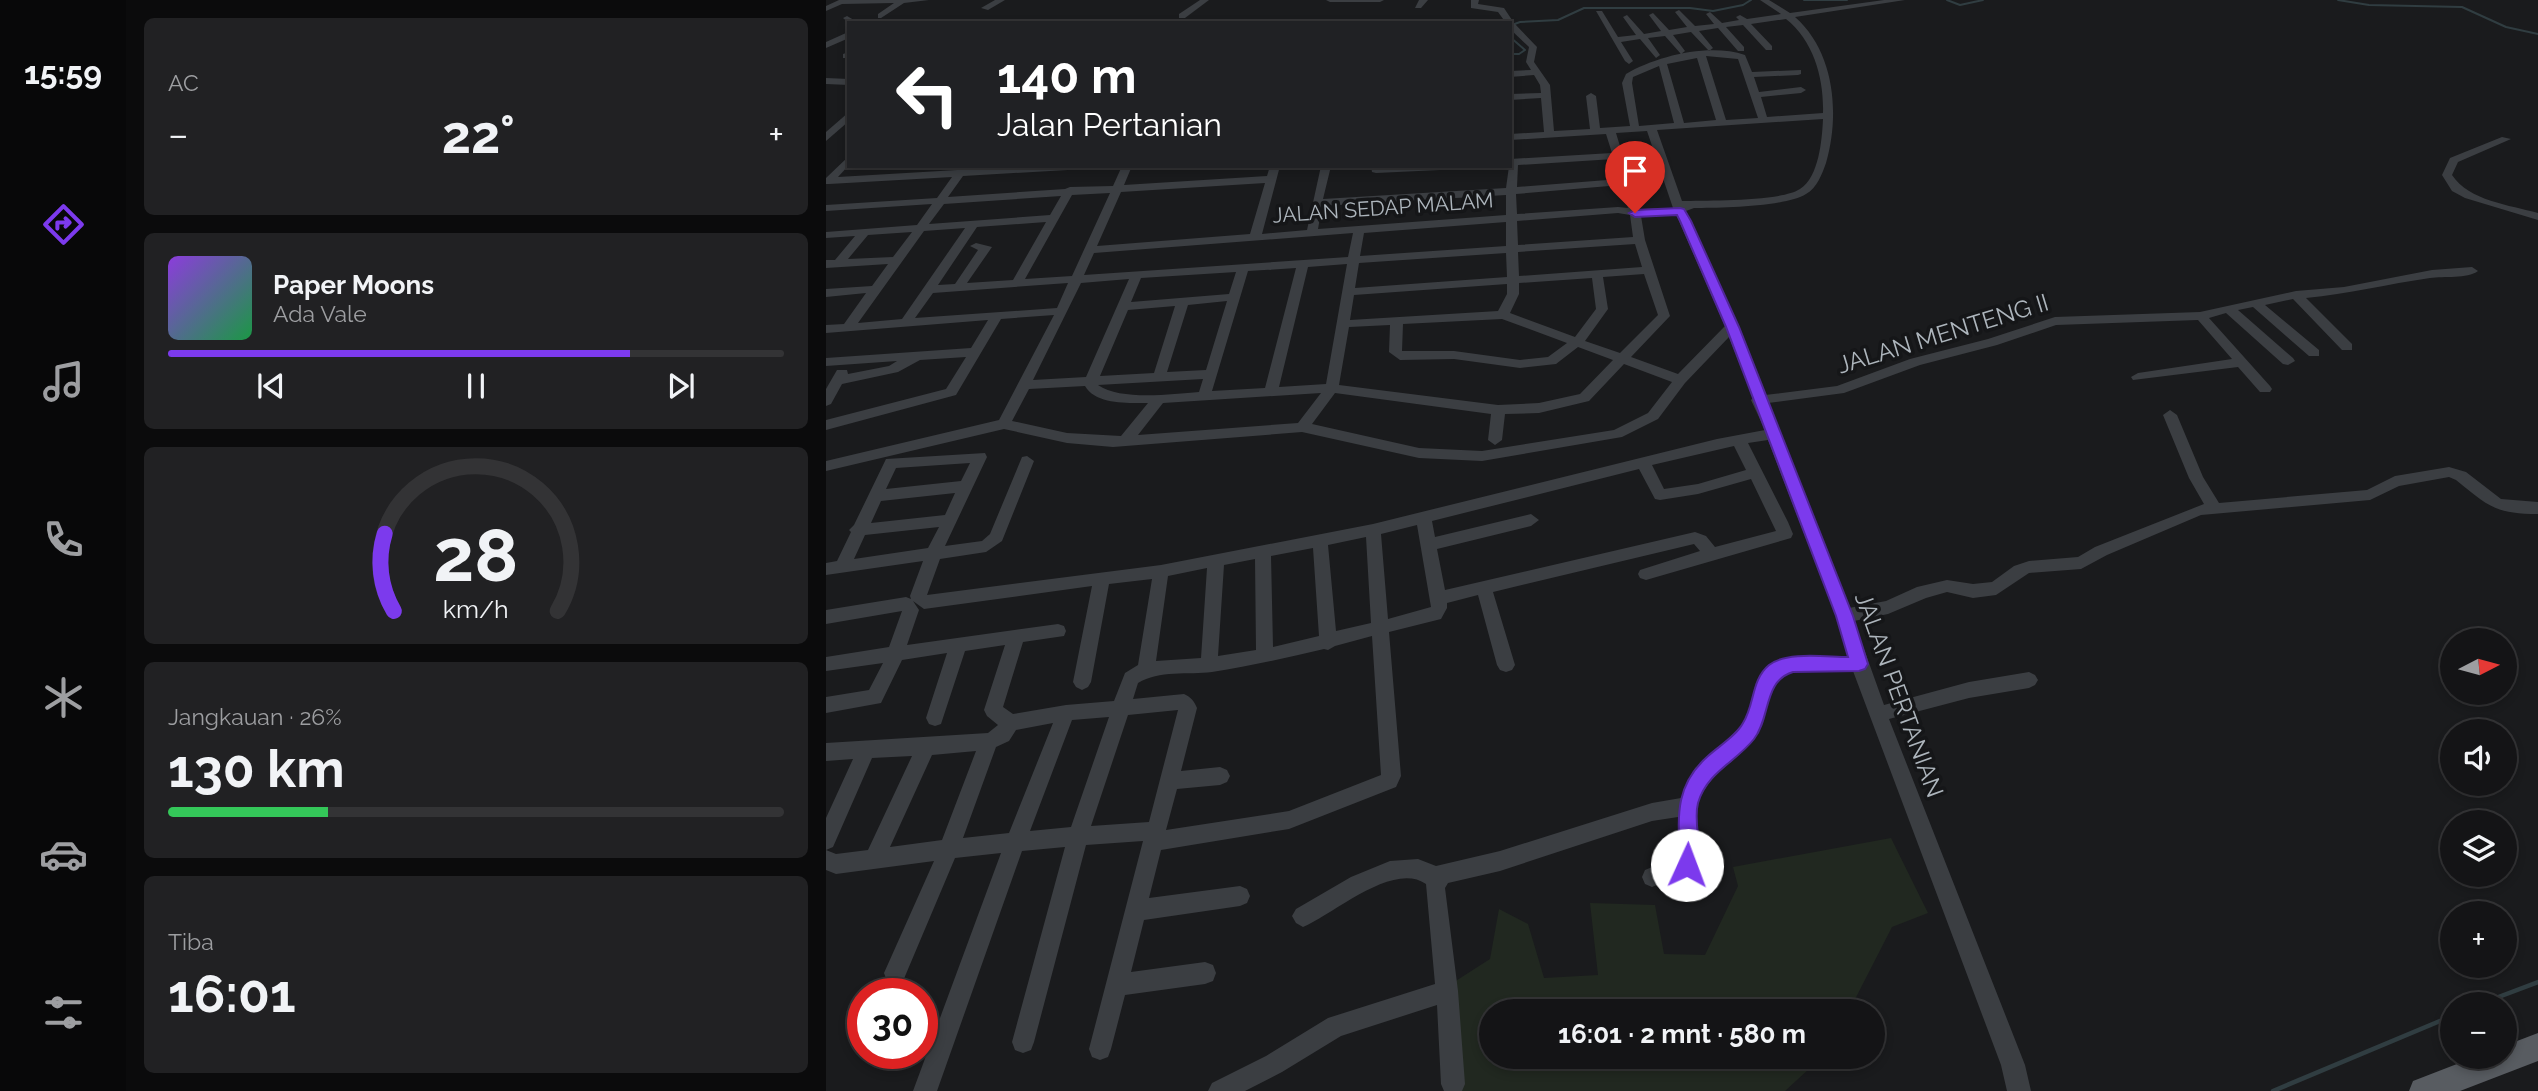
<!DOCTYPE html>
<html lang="id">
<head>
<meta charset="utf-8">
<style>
  :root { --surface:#141416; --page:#212123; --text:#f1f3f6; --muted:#9d9ea1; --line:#333335; --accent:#7c3aed }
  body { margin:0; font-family:Raleway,sans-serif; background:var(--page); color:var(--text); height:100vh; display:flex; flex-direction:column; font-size:26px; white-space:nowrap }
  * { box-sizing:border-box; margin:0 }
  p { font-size:23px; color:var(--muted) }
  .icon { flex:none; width:38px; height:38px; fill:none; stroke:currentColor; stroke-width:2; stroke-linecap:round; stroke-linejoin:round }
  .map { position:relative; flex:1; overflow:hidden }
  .drawer { display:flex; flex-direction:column; gap:18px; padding:18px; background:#0b0b0c; width:700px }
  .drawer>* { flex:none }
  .banner { position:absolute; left:21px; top:21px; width:665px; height:147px; border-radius:0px; box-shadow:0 4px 10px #0003,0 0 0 2px var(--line); background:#202124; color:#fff; overflow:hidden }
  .needle { width:46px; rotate:84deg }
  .controls { position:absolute; left:1614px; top:628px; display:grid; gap:14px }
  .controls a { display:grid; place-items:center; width:77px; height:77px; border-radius:50%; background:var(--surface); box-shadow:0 4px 10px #0003,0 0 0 2px var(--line); font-size:35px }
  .speed { position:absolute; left:21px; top:978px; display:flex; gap:14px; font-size:35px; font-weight:700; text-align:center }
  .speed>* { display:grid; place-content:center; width:91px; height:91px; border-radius:50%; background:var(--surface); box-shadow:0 4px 10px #0003,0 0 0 2px var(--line); line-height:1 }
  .speed .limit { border:10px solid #d22; background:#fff; color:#111 }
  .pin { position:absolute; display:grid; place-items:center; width:60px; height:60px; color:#fff; margin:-72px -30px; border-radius:50% 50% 50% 0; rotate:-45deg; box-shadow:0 0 7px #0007 }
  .pin .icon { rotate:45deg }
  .me { position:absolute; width:77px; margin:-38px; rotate:2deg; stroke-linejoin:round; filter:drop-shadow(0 0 5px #0008) }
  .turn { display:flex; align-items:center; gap:24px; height:147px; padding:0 35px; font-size:32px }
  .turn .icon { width:91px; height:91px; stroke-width:2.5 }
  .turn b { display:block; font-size:49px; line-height:60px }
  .big { font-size:52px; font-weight:700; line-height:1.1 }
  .drawer .tile { flex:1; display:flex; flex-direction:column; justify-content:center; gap:10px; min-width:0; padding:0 24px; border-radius:10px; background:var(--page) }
  .drawer .dial { align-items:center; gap:0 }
  .dial svg { height:182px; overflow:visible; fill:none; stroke:var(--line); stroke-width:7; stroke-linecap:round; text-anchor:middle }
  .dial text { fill:var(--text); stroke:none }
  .song { display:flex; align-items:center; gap:21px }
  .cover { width:84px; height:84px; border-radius:10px; background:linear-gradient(135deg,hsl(270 70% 55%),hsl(140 70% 35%)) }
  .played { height:7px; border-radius:4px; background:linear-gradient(90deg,var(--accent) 75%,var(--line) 75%) }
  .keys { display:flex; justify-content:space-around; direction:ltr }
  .heat { display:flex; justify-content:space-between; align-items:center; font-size:38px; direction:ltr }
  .charge { height:10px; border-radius:5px; background:linear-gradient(90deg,#34c759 26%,var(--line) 0) }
  .trip { position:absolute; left:653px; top:999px; width:406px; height:70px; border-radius:35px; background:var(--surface); box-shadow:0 4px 10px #0003,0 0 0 2px var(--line); font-weight:700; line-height:70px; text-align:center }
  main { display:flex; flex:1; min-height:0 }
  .menu { display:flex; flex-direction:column; width:126px; justify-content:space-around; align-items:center; background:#080809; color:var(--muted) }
  .menu .icon { width:49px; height:49px }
  .menu .selected { color:var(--accent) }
  .menu b { font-size:32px; color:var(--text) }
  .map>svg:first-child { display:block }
  .green { fill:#212820 }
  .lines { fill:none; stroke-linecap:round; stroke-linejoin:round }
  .stream-far1 { stroke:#303d41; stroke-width:2 }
  .stream { stroke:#303d41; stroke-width:4.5 }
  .minor { fill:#3b3e42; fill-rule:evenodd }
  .major { fill:#585c61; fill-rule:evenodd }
  .route { fill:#7c3aed; stroke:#51269a; stroke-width:2 }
  .labels { text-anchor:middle; stroke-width:7; stroke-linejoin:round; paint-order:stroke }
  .far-street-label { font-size:21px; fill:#adb5bc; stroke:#151618 }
  .street-label { font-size:24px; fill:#adb5bc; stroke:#151618 }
</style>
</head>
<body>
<main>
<nav class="menu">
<b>15:59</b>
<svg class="icon selected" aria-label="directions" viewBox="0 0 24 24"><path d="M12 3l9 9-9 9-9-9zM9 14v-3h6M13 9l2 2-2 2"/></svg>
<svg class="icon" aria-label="music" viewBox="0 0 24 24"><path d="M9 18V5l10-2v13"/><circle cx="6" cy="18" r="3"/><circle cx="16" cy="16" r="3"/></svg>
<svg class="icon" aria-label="phone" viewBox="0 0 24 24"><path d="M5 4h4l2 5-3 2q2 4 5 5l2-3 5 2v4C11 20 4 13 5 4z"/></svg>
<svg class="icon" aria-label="climate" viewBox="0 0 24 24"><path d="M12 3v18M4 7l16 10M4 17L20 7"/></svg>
<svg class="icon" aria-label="car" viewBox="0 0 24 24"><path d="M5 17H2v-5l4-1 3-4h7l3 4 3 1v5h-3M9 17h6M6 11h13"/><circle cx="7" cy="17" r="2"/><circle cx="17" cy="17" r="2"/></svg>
<svg class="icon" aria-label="filters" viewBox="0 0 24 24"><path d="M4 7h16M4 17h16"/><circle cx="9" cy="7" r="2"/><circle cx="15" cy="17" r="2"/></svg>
</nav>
<section class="drawer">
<div class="tile"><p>AC</p>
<div class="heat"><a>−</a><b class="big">22°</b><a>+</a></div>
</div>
<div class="tile">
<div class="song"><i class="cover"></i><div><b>Paper Moons</b><p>Ada Vale</p></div></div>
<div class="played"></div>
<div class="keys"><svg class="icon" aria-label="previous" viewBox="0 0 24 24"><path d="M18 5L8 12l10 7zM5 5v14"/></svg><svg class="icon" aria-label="pause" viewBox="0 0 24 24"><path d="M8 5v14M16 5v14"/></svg><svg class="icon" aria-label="next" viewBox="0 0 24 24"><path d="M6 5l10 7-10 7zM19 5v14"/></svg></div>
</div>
<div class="tile dial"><svg viewBox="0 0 100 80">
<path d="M14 69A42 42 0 1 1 86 69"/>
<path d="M14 69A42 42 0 0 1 10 35" stroke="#7c3aed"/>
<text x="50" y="56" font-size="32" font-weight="700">28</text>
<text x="50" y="72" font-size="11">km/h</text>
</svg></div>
<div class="tile"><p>Jangkauan · 26%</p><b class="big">130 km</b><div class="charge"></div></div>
<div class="tile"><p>Tiba</p><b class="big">16:01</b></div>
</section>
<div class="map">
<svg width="1712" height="1091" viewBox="0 0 1712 1091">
  <rect width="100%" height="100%" fill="#1a1b1d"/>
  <path class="green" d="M1065,838l37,75 -36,14 -43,84 -358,1v45h331l-37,34h-326l-8,-107 39,-25 9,-50 29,15 16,54 54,-3 -8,-72 65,2 9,49 41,1 33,-69 -5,-19z"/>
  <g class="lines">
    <g class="stream-far1">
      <path d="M978,0h43"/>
      <path d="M1121,0l13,5 23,-5"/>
      <path d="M1512,0l31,5 93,2 44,20 32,7"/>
      <path d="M62,23l51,-3 33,3"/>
      <path d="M686,25l8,-3 38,-2 26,-12h106l23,3 30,-6 8,-5"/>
      <path d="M684,37l15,13 -6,4h-9"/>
    </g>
    <g class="stream">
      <path d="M1654,1004l58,-22"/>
      <path d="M1447,1091l179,-75"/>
    </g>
    <g class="minor">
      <path d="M13,0h90l-25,3 -23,15h-3v-4l16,-11 -52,1 -16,7v-5z"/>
      <path d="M169,0h10l-17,10 -7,-2z"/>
      <path d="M374,0h9l-24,18h-6v-4z"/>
      <path d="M500,0h58l-4,2h-50z"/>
      <path d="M593,0h9l-7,8h-6z"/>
      <path d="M645,0h8l-1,4 26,4 10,15 23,24 -3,15 16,23 4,46 36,-2 -4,-33 5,-3 5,3 4,32 30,-2 -8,-43 4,-9c31,-18 83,-31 119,-19l7,17 49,-2v4l-3,1 -44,2 5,15 42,-5 5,3 -5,3 -40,4 6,20 56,-4c1,-34 -9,-72 -37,-94l-35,5 21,22v4h-6l-23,-25 -17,2 18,20v4h-6l-20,-23 -19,3 14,17 -4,3 -18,-19 -18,3 12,16 -4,3 -16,-18 -17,2 12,17 -4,3 -16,-19 -19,3 12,19 -4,3 -4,-3 -29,-50h6l16,26 18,-2 -13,-18 4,-2 17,19 17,-3 -12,-16 4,-2 16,17 18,-3 -12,-15 4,-2 16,16 19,-2 -8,-10 4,-2 12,11 17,-3 -3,-3 4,-2 7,4 34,-5 -21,-14h9l21,13 94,-13h21l-110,17c40,35 45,98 31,146 -4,11 -9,25 -20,31 -21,13 -86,14 -112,14l-8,3 52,116 27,68 72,-9 73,-27 78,-20 67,-22 145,-5 96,-21 48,-4 88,-17 40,-3 6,4c-11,8 -34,5 -48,7 -42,6 -82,16 -124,20l46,46v6h-10l-49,-51 -28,6 54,45v6h-10l-56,-49 -15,3 55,48 2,3 -7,4 -5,-1 -57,-51 -17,5 61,68 2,3 -2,3h-10l-22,-25 -105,13 -2,-3 7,-4 94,-14 -34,-39 -142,5 -59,20 -77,20 -76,28 -76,10 81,205 37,-7 31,-14 30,-7 26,4 19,-2 22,-16 15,-5 49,-4 17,-10 109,-43 -15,-26 -26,-63 7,-5 7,5 26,62 16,26 148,-13 28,-14 54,-9 17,5 35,27 37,3v12c-43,0 -50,-8 -82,-34l-7,-3 -50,9 -29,14 -169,15 -94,40 -26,14 -52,4 -33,22 -23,3 -26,-6 -21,6 -38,16 -34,7 30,84 85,-23 60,-10 6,3 3,5 -3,5 -6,3 -60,10 -80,21 136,346 6,26h-24l-6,-26 -148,-394c-16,1 -57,-3 -70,4 -15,8 -17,48 -28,63 -19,26 -43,30 -57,65 -6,15 0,42 1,59l-3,7 -44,18 -7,-3 -3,-7 3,-7 34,-14 -1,-39 -26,4 -152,50 -52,12 -3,5 13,103 7,93 -3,7h-18l-3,-7 -4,-79 -96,31 -59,36 -37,19h-37l4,-8 54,-27 62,-38 107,-34 -9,-100c-33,-23 -92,30 -123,43l-7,-4 -4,-7 4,-7 55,-32 39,-16 28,-2 18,7 64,-15 152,-48 29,-5 14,-30 46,-41 6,-11 9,-33 14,-19 23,-6 55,-1 -12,-41 -68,-176 -20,3 40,79 5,12 -2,4 -145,42 -6,-2 -2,-4 2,-4 60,-19 -6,-7 -201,48 22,73 -3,5 -6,2 -6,-2 -3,-5 -19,-70 -31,8v5l-6,11 -52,13 12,144 -5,11 -107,42 -128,21 -12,48 91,-12 7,3 3,7 -3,7 -7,3 -96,14 -13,52 74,-10 8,3 3,8 -3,8 -8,3 -80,11 -14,54 -3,8 -8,3 -8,-3 -3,-8 54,-208 -57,4 -52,197 -3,8 -8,3 -8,-3 -3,-8 53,-195 -43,4 -85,240h-24l88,-238 -46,5 -52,123 -8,3 -8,-3 -3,-8 50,-112 -98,13 -10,-4v-20l10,4 32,-4 44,-94 -40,2 -39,89 -7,3v-32l27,-59 -27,2v-18l162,-10 10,-8 -11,-9 -3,-6 21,-65 -40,6 -24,73 -6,2 -6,-2 -3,-6 21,-65 -45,7 -21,43 -55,10v-16l43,-7 14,-27 -57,8v-14l63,-10 13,-36 -76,13v-14l80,-13 5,2 -1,-3 13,-35 -97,14v-12l11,-2 14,-29 -2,-2 5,-5 32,-66 99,-6 2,4 -42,89 37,-5 8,-7 32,-77 5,-1 7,5 -32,80 -16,11 -46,7 -13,36 234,-30 212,-41 344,-85 48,-9 -14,-30 2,-2 -24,-61 -44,46 -27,36 -36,18 -140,24 -63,-3 -117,-26 -189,15 -46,-4 -63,-14 -178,42v-10l173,-41 55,-105 -53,4 -45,76 -130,35v-10l120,-31 20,-32 -46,3 -22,12 -56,12 -11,20 -5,2v-17l11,-19h10l1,4 41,-8 8,-5 -71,5v-8l145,-10 17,-28 -162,13v-8l18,-1 22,-31 -40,4v-8l46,-3 16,-22 -62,4v-8h9l20,-24 -29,2v-6l91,-7 15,-21 -106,7v-6l111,-7 15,-21 -123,7h-3v-6l23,-22v9l-11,12 119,-7 3,-4h8v4l122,-4 -5,3 -122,7 -15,21 117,-8 5,-2 43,-1 9,-20h10l-8,19 143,-9 3,-10h10l-18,68 45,-4 14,-64h10l-8,33 183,-11 4,-29 102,-6 -6,-19 -96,6v-6l34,-2 -3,-34 -31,2v-6l31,-1 -1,-8 -6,-10 -24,2v-6l21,-1 -5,-8 3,-15 -19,-18v-6h-4l-8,-11 -27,-4zM880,56l32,3 20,59 -32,2zM871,58l19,62 -32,3 -17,-59zM833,66l15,57 -35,3 -7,-43 1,-6zM997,119c-1,21 -4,58 -23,70 -20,13 -93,11 -118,12l-25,-71zM821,131l26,77 -34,1 -23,-76zM788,159l6,20 -103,8 1,-22zM439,183l-15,51 -153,12 24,-54zM795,185l7,23 -10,-1 -101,7 -1,-20zM284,193l-38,83 -47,3 47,-84zM680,195v20l-188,14 4,-23zM235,196l-11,19 -121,9 15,-20zM792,213l12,2 3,22 -115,8 -1,-24zM850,214l49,112 -47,48 -47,-17 39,-41 -25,-76 -4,-24zM220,222l-33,58 -46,3 25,-36 -16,-4 -6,3 8,4 -23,34 -17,1 39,-58zM680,222v24l-146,10 4,-23zM139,228l-63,91 -44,4 66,-92zM86,232l-19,25 -45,2 20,-24zM527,233l-5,24 -264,18 10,-22zM809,244l7,23 -123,9 -1,-24zM680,253l1,24 -152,11 4,-25zM521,264l-21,120 -47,3 29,-120zM470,268l-31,120 -53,3 36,-120zM410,272l-7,22 -98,8 10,-24zM818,274l14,41 -38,38 -35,-12 23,-32 -5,-32zM766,278l4,31 -21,28 -65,-24 9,-19v-11zM303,279l-43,98 -53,3 48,-97zM242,283l-11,25 -142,10 18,-25zM681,284v10l-9,17 -148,9 4,-25zM401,301l-21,69 -39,2 21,-67zM349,306l-21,67 -54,3 28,-66zM676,319l65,24 -19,14 -28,3 -66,-9h-52l1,-27zM564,325l-1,27 11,8 54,-1 66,9 36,-4 22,-17 35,13 -33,34 -41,9 -41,2 -159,-20 10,-58zM798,364l48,18 -24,31 -34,17 -132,21 -63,-3 -107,-24 23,-31 156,21 -3,26 7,5 7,-5 3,-26 34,-1 50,-12zM377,379l-4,13c-28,2 -78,9 -101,-7zM259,386c11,19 44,17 63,17l-27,33 -54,-3 -55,-12 17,-32zM495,393l-23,30 -160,12 25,-32zM908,446l12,24 -48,14 -34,5 -12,-24zM144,463l-9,18 -75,8 10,-21zM813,469l16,30 5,1 38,-6 53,-15 25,52 -61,16 -9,-11 -11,-4 -250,58 -8,-41 94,-23 8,-6 -8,-6 -96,23 -3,-16zM129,493l-10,22 -74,8 10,-22zM591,525l14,82 -43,12 -7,-85zM113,527l-11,21 -74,11 11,-24zM540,537l5,86 -35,8 -8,-86zM487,548l6,88 -46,11 -2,-91zM429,559l1,91 -38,6 6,-91zM381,568l-6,90 -45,3 12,-85zM326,579l-14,86 -13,8 -11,28 -48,4 -53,9 -10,-7 20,-65 41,-6 2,-5 -2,-5 -6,-2 -151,21 12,-35 -6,-9 11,8 168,-23 -19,96 3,5 6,3 6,-3 3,-5 18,-98zM546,636l9,139 -92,36 -123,19 11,-41 43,-4 7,-3 3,-6 -3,-6 -7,-3 -39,4 16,-63c-3,-7 -6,-11 -13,-14l-51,5 5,-16c21,-13 50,-8 74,-11 38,-6 75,-14 112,-23l4,1 7,-4zM352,710l-29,112 -58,4 37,-111zM283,717l-38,110 -41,4 42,-111zM227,723l-44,110 -46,5 33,-91 13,-6 7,-11zM150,751l-34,89 -52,7 42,-92z"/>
      <path d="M21,16l12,7h-10l-6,-5z"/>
      <path d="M20,33h3v5l-23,10v-6z"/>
      <path d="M23,52v6h-6v-4z"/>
      <path d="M0,78l23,1v6l-23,-1z"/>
      <path d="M23,112v9l-23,20v-9z"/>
      <path d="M1676,137l9,2 -53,23 -6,13c17,26 58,30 86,38v7l-73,-22 -13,-7 -10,-16 8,-17z"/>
      <path d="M545,166h74v1l-5,3 -64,3 -4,-1z"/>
    </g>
    <path class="major" d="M1712,1033v28l-78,30h-51l4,-10 62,-24h29v-11z"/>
  </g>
  <path class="route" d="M854,208l4,1 7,12 48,106 114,289 15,48 -3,5 -6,2 -66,1c-30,9 -22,45 -39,67 -18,23 -47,33 -56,64 -6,23 8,47 -3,69l-8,3 -7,-3 -3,-7 3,-6c-2,-42 -6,-73 28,-103 11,-10 28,-20 35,-33 12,-19 8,-43 26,-58 18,-14 57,-8 79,-8l-12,-41 -110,-289 -46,-106 -3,-6 -42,2 -6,-4 6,-3z"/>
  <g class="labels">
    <g class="far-street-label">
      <text transform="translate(557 208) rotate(-4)" y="7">JALAN SEDAP MALAM</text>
    </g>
    <g class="street-label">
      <text transform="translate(1117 334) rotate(-17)" y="8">JALAN MENTENG II</text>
      <text transform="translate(1073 695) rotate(70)" y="8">JALAN PERTANIAN</text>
    </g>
  </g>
</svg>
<div class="controls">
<a><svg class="needle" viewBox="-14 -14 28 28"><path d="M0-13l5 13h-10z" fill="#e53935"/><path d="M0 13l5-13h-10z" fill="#9d9ea1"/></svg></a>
<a><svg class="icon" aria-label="sound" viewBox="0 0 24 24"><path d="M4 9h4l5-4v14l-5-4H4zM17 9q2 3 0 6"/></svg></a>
<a><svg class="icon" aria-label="layers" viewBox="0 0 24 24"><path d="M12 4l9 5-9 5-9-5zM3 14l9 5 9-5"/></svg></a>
<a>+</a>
<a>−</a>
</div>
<div class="speed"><div class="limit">30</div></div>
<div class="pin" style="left:809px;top:213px;background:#d93025"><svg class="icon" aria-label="arrive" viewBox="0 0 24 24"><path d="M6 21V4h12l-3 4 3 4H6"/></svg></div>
<svg class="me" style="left:861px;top:865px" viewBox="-20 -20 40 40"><circle r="19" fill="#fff"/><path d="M0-13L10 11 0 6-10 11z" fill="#7c3aed"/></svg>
<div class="trip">16:01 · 2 mnt · 580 m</div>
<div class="banner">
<div class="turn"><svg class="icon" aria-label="left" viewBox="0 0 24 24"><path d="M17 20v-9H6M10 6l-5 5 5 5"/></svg><div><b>140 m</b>Jalan Pertanian</div></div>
</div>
</div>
</main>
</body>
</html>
